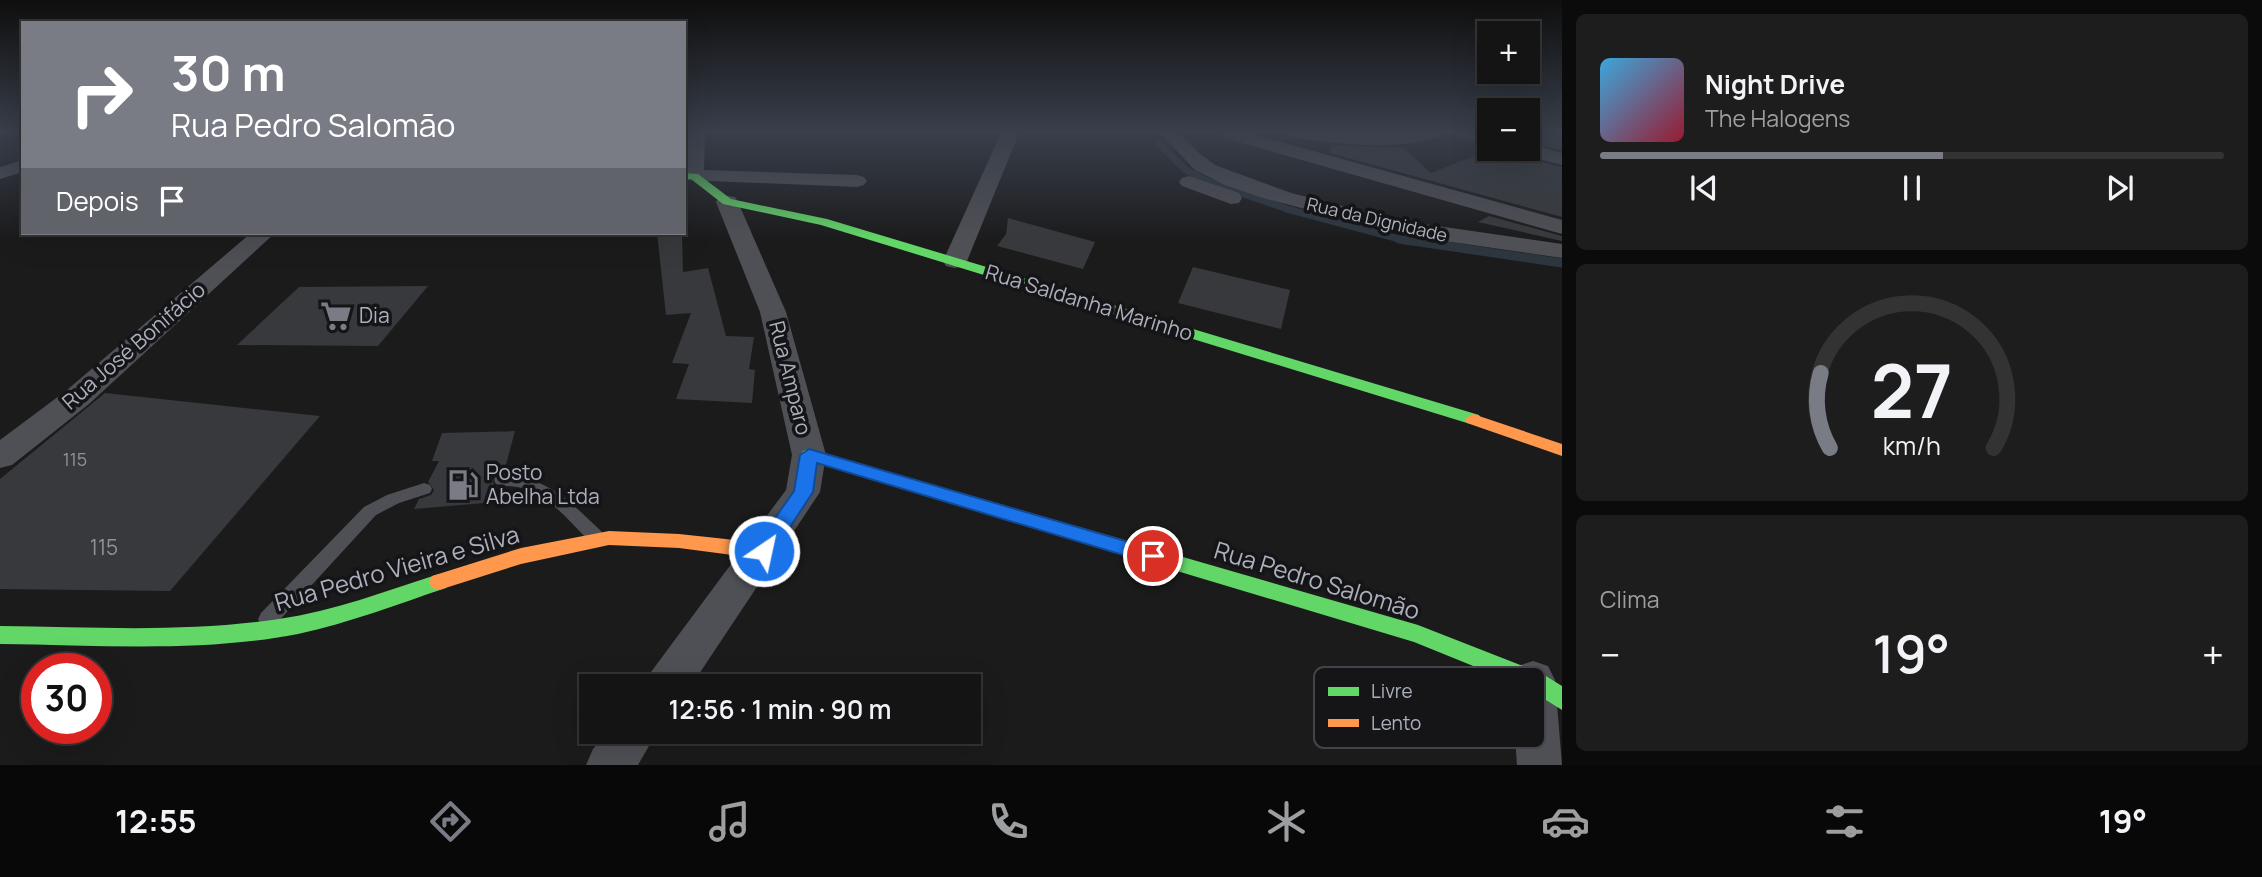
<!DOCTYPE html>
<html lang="pt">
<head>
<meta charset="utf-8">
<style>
  :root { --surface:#141415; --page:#1d1d1e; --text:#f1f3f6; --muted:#9d9ea0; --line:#333334; --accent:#797c85 }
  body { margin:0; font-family:Manrope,sans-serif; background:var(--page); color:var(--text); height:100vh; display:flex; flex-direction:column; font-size:26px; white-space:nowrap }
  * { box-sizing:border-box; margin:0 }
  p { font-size:23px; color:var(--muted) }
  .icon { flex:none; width:38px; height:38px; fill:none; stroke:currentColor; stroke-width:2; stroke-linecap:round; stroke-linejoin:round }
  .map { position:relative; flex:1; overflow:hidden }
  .panel { display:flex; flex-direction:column; gap:14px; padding:14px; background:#0b0b0c; width:700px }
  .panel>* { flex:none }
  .top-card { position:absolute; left:21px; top:21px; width:665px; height:214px; border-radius:0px; box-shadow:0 7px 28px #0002,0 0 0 2px var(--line); background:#797c85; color:#fff; overflow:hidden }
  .buttons { position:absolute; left:1477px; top:21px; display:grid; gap:14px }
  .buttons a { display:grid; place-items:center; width:63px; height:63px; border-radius:0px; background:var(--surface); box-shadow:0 7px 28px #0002,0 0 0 2px var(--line); font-size:35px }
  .speed { position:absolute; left:21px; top:653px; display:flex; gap:14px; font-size:35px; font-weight:700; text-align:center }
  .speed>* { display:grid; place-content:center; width:91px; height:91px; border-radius:50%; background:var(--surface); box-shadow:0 7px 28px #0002,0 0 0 2px var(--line); line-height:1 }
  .speed .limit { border:10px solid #d22; background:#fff; color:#111 }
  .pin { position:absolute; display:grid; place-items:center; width:60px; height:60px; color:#fff; margin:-30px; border:4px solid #fff; border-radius:50%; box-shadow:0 2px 7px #0007 }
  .me { position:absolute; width:77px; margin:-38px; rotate:34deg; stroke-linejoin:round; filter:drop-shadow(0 0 5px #0008) }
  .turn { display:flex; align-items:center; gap:24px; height:147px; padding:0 35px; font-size:32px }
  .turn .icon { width:91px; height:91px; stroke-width:2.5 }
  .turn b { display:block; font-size:49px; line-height:60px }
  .then { display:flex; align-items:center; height:66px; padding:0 35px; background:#0003; gap:14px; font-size:26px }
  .big { font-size:52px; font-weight:600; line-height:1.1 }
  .panel .widget { flex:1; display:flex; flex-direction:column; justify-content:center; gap:10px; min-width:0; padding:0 24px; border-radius:10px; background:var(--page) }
  .panel .dial { align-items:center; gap:0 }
  .dial svg { height:182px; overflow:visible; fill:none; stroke:var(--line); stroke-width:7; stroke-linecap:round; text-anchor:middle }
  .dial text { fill:var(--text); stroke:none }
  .song { display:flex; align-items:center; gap:21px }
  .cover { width:84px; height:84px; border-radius:10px; background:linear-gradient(135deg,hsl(200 70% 55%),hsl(350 70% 35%)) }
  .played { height:7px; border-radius:4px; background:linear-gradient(90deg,var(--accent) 55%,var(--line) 55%) }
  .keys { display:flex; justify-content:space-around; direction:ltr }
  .heat { display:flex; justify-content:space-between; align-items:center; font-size:38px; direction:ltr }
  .trip { position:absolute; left:579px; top:674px; width:402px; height:70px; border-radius:0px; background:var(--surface); box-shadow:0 7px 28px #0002,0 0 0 2px var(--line); font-weight:600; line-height:70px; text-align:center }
  .dock { display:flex; height:112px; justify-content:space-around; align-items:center; background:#080808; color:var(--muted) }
  .dock .icon { width:49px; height:49px }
  .dock .active { color:var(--accent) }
  .dock b { font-size:32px; color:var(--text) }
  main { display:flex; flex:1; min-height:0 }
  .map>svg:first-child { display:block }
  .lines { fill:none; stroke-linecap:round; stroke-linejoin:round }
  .stream-far1 { stroke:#2d353f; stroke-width:7 }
  .stream { stroke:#2d353f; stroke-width:9 }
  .building { fill:#38393c }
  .lane { fill:#4f5055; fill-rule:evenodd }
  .street { fill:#4f5055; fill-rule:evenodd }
  .fast { fill:#63d668; fill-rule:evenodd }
  .slow { fill:#ff974d; fill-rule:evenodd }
  .route { fill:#1a73e8; stroke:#114b97; stroke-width:2 }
  .labels { text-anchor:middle; stroke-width:7; stroke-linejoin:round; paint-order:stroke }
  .far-street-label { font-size:18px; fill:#acb0bd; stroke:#151518 }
  .number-label { font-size:18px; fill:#8f929d }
  .street-label { font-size:21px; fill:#acb0bd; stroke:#151518 }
  .poi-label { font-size:21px; fill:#acb0bd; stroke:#151518; text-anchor:start }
  .near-number-label { font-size:21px; fill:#8f929d }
  .near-street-label { font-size:24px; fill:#acb0bd; stroke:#151518 }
  .key { fill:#151518; stroke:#42444a; stroke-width:2 }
  .key-label { font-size:19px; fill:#acb0bd }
</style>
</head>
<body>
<main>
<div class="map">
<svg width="1562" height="765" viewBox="0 0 1562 765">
  <rect width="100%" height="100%" fill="#1b1b1c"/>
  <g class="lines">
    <path class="stream-far1" d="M1159,144l27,26 21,11 80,28 120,32"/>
    <path class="stream" d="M1399,239l163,24"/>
  </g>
  <g class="building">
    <path d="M1531,133h31v17l-34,-8v-8z"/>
    <path d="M1332,145l72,3 27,25 61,-24h20l4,7 46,11v50l-232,-64z"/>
    <path d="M1489,216l73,20v5l-84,-19z"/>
    <path d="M1008,218l87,24 -12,27 -86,-23 9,-12z"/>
    <path d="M657,233h25l1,39 25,-4 18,68 28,1 -5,32 6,1 -3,33 -76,-4 13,-35 -17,-1 19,-50 -25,2z"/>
    <path d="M1193,267l97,23 -9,39 -103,-26z"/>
    <path d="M428,286l-50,60 -141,-1 62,-58z"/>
    <path d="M105,393l215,23 -150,175 -170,-2v-110z"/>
    <path d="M515,431l-11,41 -9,2 -3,5 2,6 6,3 -4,14 -82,7 5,-10 12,-4 3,-5 -6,-8 11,-21h-7l10,-28z"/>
  </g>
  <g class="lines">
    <g class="lane">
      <path d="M502,474c48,5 66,26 99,57l3,5 -3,5 -6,1 -6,-1c-18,-18 -36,-41 -60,-51 -10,-4 -22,-3 -33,-6l-2,-4 2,-4z"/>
      <path d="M424,483l6,2 2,4 -2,4 -31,10 -23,12 -101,110 -7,2 -7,-2 -3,-6 3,-6 103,-106 23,-12z"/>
    </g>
    <g class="street">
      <path d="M687,133h18l-1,37 153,5 7,2 3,4 -3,4 -7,2 -170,-7 -3,-9z"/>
      <path d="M1001,133h18l-52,128 -3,5 -9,2 -9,-2 -3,-5z"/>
      <path d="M1160,133h19l20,20 16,12 76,28 112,28 159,23v14l-159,-23 -140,-37 -38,-13 -30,-15z"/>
      <path d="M1218,133h30l314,87v14l-341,-97z"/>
      <path d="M1285,133h156l-3,4c-48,14 -94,7 -144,1z"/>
      <path d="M1456,133l33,1v12l-30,-9z"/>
      <path d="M1528,144l34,9v12l-45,-12 -2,-4h13z"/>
      <path d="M23,160v12l-23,7v-12z"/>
      <path d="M1189,176l50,17 3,5 -3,5 -8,1 -49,-18 -3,-4 3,-4z"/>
      <path d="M727,196l8,1 3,5 48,110 40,143 -6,37 -129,194h-47l7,-14 135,-182 6,-35 -32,-143 -44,-110 3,-5z"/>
      <path d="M251,233h24l-186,171 -77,61 -12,3v-28l67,-50z"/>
      <path d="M1533,661l15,5 7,14 7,85h-45l-6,-85 7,-14z"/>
      <path d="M607,732h50l-19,33h-52l7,-16z"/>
    </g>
    <g class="fast">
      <path d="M684,173l14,1 33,25 96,20 652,196 2,4 -8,5 -6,-1 -646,-198 -98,-21 -32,-25h-7z"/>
      <path d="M809,449l609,176 123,48 21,13v24l-37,-23 -111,-45 -611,-183 -3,-4 3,-4z"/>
      <path d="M439,574l7,2 3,6 -3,6c-48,16 -97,35 -148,46 -97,19 -199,11 -298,10v-18c93,1 187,7 279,-7 55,-8 107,-28 160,-45z"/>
    </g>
    <g class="slow">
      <path d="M1473,414l89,30v12l-95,-33 -2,-4z"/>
      <path d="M609,531l70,3 84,9 7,3 3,5 -3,5 -7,3 -84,-11 -70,-3 -88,19 -82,26 -7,-2 -3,-6 3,-6 89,-28z"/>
    </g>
  </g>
  <linearGradient id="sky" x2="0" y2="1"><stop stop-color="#0f0f0f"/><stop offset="0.55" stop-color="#393f4b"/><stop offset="1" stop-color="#393f4b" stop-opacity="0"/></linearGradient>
  <rect width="1562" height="240" fill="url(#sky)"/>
  <path class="route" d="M809,449l344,100 8,2 3,5 -3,6 -8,2 -336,-101 -4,29 -42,64 -7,2 -8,-2 -3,-5 3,-6 38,-54 6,-36z"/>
  <defs>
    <symbol id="supermarket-bare" viewBox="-9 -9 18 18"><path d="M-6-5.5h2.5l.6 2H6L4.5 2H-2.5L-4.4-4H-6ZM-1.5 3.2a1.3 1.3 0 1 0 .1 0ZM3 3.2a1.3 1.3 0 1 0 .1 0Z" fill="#797c85" stroke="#151518" stroke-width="2.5" paint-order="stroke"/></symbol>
    <symbol id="fuel-bare" viewBox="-9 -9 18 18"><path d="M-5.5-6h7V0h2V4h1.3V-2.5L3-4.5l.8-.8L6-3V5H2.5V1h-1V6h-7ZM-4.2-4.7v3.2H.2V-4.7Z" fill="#797c85" stroke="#151518" stroke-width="2.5" paint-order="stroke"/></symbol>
  </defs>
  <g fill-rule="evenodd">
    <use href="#supermarket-bare" x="314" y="294" width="44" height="44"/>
    <use href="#fuel-bare" x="441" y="463" width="44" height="44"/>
  </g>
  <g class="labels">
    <g class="far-street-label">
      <text transform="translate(1377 220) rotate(13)" y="6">Rua da Dignidade</text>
    </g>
    <g class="number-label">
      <text x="75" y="466">115</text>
    </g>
    <g class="street-label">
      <text transform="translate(1089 303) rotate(17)" y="7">Rua Saldanha Marinho</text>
      <text transform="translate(134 346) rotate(-41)" y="7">Rua José Bonifácio</text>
      <text transform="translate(790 378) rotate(76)" y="7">Rua Amparo</text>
    </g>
    <g class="poi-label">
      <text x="359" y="323">Dia</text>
      <text x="486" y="480">Posto<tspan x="486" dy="24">Abelha Ltda</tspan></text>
    </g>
    <g class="near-number-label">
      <text x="104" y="555">115</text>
    </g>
    <g class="near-street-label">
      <text transform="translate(397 569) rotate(-16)" y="8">Rua Pedro Vieira e Silva</text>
      <text transform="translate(1317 581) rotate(17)" y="8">Rua Pedro Salomão</text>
    </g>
  </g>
  <rect x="1314" y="667" width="231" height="81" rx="10" class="key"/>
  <rect x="1328" y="687" width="31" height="9" fill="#63d668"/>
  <rect x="1328" y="719" width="31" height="8" fill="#ff974d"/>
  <g class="key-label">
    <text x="1371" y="698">Livre</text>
    <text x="1371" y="730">Lento</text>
  </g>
</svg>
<div class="buttons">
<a>+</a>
<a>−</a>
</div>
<div class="speed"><div class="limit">30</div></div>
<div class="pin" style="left:1153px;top:556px;background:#d93025"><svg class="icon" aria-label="arrive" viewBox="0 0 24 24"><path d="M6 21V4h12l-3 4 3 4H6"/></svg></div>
<svg class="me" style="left:764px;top:551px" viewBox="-20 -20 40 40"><circle r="17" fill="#1a73e8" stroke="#fff" stroke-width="3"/><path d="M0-11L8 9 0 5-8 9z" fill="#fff"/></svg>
<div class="trip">12:56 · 1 min · 90 m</div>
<div class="top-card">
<div class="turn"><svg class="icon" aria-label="right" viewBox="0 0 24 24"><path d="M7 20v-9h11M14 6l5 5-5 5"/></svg><div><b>30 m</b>Rua Pedro Salomão</div></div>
<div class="then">Depois<svg class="icon" aria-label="arrive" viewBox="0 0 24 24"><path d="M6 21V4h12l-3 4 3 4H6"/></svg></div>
</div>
</div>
<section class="panel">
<div class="widget">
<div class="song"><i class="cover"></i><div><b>Night Drive</b><p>The Halogens</p></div></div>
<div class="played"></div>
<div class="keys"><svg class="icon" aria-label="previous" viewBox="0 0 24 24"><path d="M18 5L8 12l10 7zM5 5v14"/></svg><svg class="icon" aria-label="pause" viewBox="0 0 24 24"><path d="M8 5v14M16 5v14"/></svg><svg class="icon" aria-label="next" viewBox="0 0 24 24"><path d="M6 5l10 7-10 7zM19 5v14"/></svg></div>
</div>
<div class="widget dial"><svg viewBox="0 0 100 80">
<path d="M14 69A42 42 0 1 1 86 69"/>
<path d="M14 69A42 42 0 0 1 10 36" stroke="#797c85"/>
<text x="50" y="56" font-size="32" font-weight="700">27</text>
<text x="50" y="72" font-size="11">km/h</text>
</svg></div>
<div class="widget"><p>Clima</p>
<div class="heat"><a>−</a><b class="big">19°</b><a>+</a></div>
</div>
</section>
</main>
<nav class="dock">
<b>12:55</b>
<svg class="icon active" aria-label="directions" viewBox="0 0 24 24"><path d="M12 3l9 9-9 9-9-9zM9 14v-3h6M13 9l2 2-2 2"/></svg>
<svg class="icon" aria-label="music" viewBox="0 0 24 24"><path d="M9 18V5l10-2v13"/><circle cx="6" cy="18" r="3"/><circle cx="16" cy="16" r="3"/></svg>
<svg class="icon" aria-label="phone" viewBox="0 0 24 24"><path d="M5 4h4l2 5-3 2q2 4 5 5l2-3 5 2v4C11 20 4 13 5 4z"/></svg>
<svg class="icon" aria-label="climate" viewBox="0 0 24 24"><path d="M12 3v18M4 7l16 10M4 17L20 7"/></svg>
<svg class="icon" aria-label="car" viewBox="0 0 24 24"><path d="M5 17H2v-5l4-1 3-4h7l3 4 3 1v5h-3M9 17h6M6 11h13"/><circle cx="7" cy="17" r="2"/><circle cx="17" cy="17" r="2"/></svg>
<svg class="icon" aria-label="filters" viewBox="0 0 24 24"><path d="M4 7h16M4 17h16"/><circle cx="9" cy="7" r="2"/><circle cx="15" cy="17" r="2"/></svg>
<b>19°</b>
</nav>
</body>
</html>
